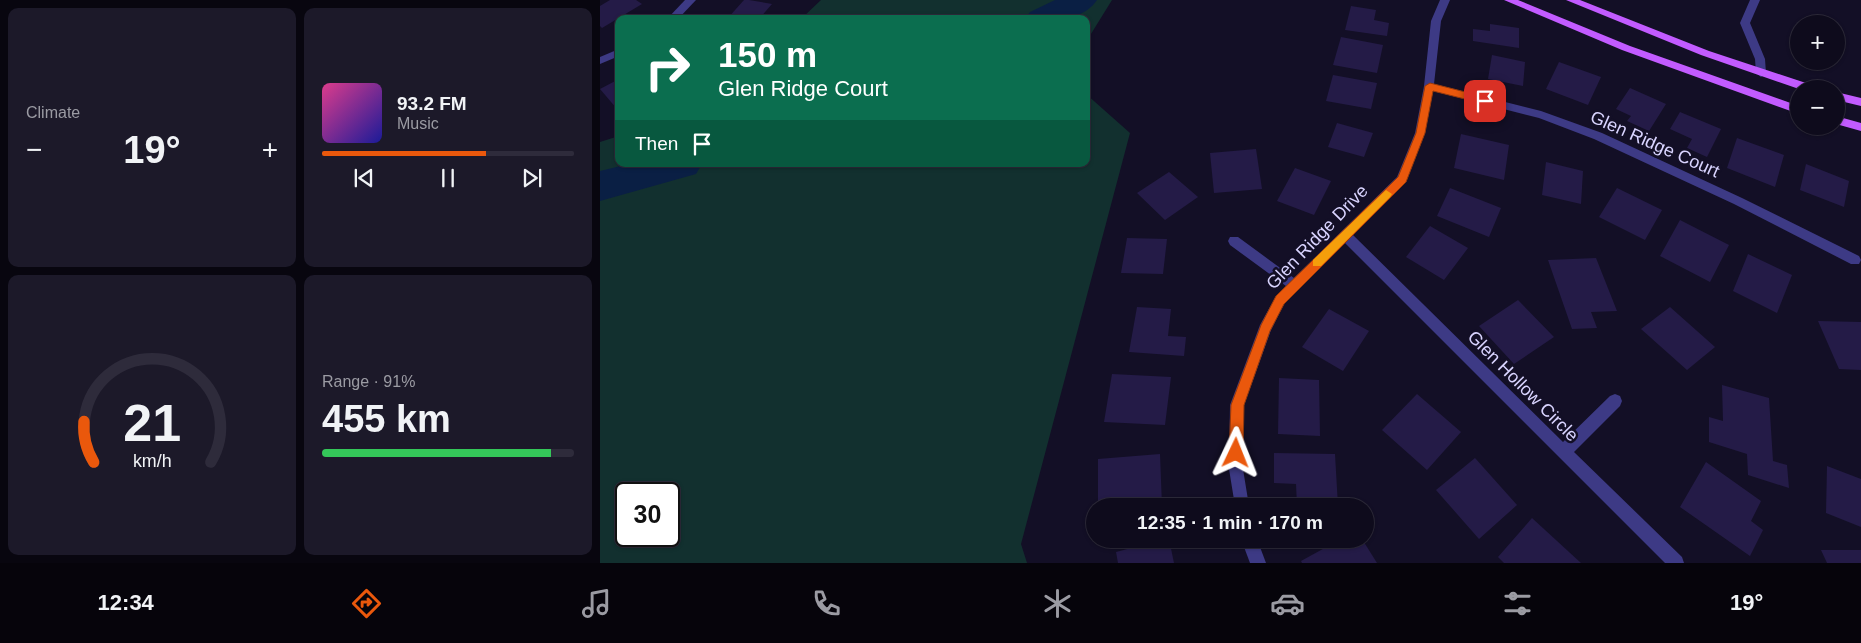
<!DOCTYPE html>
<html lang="en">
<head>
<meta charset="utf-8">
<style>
  :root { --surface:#0e0b1c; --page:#1c1929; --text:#f1f3f6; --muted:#9b9ba3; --line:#2e2b3b; --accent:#ea580c }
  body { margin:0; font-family:Arial,sans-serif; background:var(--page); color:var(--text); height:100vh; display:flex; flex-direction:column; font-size:19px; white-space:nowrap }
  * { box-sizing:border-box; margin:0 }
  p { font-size:16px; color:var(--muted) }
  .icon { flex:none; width:28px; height:28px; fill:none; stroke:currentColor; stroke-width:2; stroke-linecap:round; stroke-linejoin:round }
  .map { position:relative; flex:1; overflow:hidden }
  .details { display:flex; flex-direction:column; gap:8px; padding:8px; background:#08060f; width:600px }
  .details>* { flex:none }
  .banner { position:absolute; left:15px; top:15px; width:475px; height:152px; border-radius:10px; box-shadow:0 1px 4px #0004,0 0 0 1px var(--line); background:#0b6e4f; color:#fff; overflow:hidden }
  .controls { position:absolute; left:1190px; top:15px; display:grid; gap:10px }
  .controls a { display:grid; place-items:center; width:55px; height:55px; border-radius:50%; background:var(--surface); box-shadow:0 1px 4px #0004,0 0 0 1px var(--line); font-size:25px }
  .speed { position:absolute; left:15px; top:482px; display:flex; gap:10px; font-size:25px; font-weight:700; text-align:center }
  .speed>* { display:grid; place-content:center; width:65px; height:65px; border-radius:50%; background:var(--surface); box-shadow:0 1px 4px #0004,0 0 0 1px var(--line); line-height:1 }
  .speed .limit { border:2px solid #111; border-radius:8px; background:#fff; color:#111 }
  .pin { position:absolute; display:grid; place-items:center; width:42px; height:42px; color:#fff; margin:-21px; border-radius:10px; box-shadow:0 2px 8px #0006 }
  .me { position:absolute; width:55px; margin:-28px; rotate:2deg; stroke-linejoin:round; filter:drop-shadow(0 0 4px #0008) }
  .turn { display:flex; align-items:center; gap:18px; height:105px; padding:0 20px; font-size:22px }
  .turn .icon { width:65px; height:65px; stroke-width:2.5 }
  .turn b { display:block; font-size:35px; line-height:42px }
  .then { display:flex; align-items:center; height:48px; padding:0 20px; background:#0003; gap:10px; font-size:19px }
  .big { font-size:38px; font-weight:700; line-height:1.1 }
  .details .tile { flex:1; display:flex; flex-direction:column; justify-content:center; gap:8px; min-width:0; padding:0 18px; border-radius:10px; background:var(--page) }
  .details .dial { align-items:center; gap:0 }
  .dial svg { height:130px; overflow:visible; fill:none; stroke:var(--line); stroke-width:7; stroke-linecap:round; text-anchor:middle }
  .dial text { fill:var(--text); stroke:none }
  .song { display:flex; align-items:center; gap:15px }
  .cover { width:60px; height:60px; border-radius:8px; background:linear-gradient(135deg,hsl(330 70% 55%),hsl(240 70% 35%)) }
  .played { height:5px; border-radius:2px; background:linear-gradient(90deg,var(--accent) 65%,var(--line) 65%) }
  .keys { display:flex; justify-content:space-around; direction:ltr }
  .heat { display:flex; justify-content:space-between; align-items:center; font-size:28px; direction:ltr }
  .charge { height:8px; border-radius:4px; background:linear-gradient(90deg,#34c759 91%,var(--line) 0) }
  .details .tiles { flex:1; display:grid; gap:8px; grid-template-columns:repeat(2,1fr) }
  .trip { position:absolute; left:486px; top:498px; width:288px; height:50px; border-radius:25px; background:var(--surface); box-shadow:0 1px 4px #0004,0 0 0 1px var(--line); font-weight:700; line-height:50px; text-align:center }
  .tabs { display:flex; height:80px; justify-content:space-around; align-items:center; background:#06040b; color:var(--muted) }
  .tabs .icon { width:35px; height:35px }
  .tabs .selected { color:var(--accent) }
  .tabs b { font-size:22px; color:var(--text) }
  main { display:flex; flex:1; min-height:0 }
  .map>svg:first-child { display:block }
  .green { fill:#12302f; fill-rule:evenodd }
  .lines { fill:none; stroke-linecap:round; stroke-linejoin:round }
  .river { fill:#0a1f44; fill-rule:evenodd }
  .building { fill:#241b47 }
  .minor { fill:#3d3a85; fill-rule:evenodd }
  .major { fill:#c25bff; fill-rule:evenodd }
  .route { fill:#ea580c; stroke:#983908 }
  .slow { fill:#f59e0b }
  .labels { text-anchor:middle; stroke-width:5; stroke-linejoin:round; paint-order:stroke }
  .street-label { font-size:18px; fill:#d9d4ff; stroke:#130f26 }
</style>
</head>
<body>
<main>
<section class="details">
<div class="tiles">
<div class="tile"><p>Climate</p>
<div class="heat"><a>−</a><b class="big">19°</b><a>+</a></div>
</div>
<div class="tile">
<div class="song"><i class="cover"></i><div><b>93.2 FM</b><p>Music</p></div></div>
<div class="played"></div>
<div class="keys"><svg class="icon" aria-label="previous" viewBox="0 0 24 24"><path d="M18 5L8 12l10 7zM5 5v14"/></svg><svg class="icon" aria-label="pause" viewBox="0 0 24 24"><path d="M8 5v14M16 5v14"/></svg><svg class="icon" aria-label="next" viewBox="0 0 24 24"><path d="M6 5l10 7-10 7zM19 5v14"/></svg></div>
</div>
<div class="tile dial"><svg viewBox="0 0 100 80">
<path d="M14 69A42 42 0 1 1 86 69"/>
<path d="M14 69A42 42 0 0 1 8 44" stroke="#ea580c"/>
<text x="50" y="56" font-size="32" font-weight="700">21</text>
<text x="50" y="72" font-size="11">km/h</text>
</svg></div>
<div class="tile"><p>Range · 91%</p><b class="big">455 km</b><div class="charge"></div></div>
</div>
</section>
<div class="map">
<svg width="1261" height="563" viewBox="0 0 1261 563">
  <rect width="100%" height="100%" fill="#130f26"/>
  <g class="green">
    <path d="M221,0h291l-26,42v-23h-285z"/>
    <path d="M486,94l44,39 -109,411 6,19h-427v-421l19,-6v28h467zM26,494h43v42h-43z"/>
  </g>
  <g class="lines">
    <g class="river">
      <path d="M455,0h42c-15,23 -48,19 -72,19l5,-7z"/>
      <path d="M29,164h73l-6,10 -96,27v-30z"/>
    </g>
  </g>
  <g class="building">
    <path d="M10,0h26l6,4 -40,24 -2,-2v-20z"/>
    <path d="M144,0h5l23,4 -13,15h-32z"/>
    <path d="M751,6l25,4 -2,10 15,3 -2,13 -42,-6z"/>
    <path d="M890,24l29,4v20l-46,-7v-12l17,2z"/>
    <path d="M741,37l42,8 -6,28 -44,-8z"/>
    <path d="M892,55l33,7 -2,24 -35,-7z"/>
    <path d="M959,62l42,15 -13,28 -42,-16z"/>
    <path d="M733,75l44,8 -6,26 -45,-8z"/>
    <path d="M19,79v29l-2,1 -17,-20z"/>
    <path d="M1030,88l36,16 -17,27 -22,-10 4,-5 -15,-7z"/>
    <path d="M1080,112l41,17 -14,28 -20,-9 5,-9 -22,-10z"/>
    <path d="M737,123l36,10 -9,24 -36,-10z"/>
    <path d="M861,134l48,11 -5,35 -50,-12z"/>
    <path d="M1137,138l47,17 -9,32 -48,-19z"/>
    <path d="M656,149l6,40 -48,4 -4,-40z"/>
    <path d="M946,162l37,9 -2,33 -39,-9z"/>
    <path d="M1206,164l43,17 -5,26 -44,-17z"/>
    <path d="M695,168l36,13 -17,34 -37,-14z"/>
    <path d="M569,172l29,25 -33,23 -28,-27z"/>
    <path d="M850,188l51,20 -12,29 -52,-21z"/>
    <path d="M1017,188l45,22 -17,30 -46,-23z"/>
    <path d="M1080,220l49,25 -19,37 -50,-26z"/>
    <path d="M830,226l38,22 -24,32 -38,-23z"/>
    <path d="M527,238l40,1 -4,35 -42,-1z"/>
    <path d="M1148,254l44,21 -15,38 -44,-22z"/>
    <path d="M996,258l21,53 -26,1 6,16 -25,1 -24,-69z"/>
    <path d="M918,300l36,37 -40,27 -35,-38z"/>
    <path d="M537,307l34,2 -3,27 18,1 -2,19 -55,-4z"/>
    <path d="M1070,307l45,40 -28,23 -46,-41z"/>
    <path d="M729,309l40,22 -26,40 -41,-24z"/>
    <path d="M1218,321l43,1v48l-22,-1z"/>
    <path d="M512,374l59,3 -6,48 -61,-3z"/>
    <path d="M679,378l40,2 1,56 -42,-2z"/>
    <path d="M1122,385l47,13 4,63 14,4 2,23 -41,-13 -1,-21 -38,-12v-25l14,4z"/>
    <path d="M817,394l44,38 -34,38 -45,-40z"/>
    <path d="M674,453l61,1 3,52h-41l-1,-22 -22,-1z"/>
    <path d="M560,454l2,52h-64v-47z"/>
    <path d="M875,458l42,47 -38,34 -43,-49z"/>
    <path d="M1106,462l55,39 -10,20 12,9 -13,26 -70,-49z"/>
    <path d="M1227,466l34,13v48l-35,-14z"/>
    <path d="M932,518l49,45h-77l-6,-6z"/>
    <path d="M565,539h4l5,24h-56l-2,-11z"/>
    <path d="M741,539h21l15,24h-75l-1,-2z"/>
    <path d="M1221,550h40v13h-34z"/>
  </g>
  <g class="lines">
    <g class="minor">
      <path d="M85,0h11l-18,19h-11z"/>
      <path d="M840,0h10l-9,21 -7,63 107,27 61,22 140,65 117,58 2,4 -2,4h-8l-117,-60 -140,-65 -55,-21 -106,-27 -8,42 -19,49 -53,53 210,207 47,-46 5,-2 5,2 2,5 -2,5 -46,46 108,105 2,6h-19l-320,-320 -61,61 -13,26 -27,75 -1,64 6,37h-14l-6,-37 1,-64 30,-80 16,-29 10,-10 -56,-41 -2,-4 2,-4h8l56,41 103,-101 18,-44 9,-47 7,-65z"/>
      <path d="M1150,0h10l-10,23 15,36 1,14 -5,4 -5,-4 -1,-14 -15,-36z"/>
      <path d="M19,49v7l-19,8v-7z"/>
      <path d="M641,539h16l9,24h-16z"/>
    </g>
    <g class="major">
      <path d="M904,0h14l112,46 169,60v8l-177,-64z"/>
      <path d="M966,0h14l129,51 106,35 1,3h-17l-98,-34z"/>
      <path d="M1236,92l25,6v8l-25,-6z"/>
      <path d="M1236,116l25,7v8l-25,-7z"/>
    </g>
  </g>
  <path class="route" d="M830,83l55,14 5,4 -5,3 -52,-13 -8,42 -19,49 -122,122 -14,27 -26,74 -1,48 -2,4 -5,2 -5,-2 -2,-4 2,-48 30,-80 15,-29 122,-119 18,-44 9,-47z"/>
  <path class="slow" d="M786,190l6,4 -2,3 -69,69h-8v-6z"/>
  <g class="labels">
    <g class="street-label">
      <text transform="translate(1055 144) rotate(24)" y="6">Glen Ridge Court</text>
      <text transform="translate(717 237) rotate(-46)" y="6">Glen Ridge Drive</text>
      <text transform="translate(923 386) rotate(45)" y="6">Glen Hollow Circle</text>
    </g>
  </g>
</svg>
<div class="controls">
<a>+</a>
<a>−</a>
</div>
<div class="speed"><div class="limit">30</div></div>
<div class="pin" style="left:885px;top:101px;background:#d93025"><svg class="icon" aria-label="arrive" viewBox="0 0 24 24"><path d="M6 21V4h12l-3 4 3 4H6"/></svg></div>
<svg class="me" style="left:636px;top:453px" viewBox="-20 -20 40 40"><path d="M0-17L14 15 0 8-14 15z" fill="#ea580c" stroke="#fff" stroke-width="4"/></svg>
<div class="trip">12:35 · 1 min · 170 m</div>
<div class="banner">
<div class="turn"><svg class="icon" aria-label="right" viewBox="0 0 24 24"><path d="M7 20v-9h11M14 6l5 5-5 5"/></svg><div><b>150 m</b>Glen Ridge Court</div></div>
<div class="then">Then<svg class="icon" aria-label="arrive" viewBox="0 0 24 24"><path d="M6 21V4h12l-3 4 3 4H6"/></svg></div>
</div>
</div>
</main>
<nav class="tabs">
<b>12:34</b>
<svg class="icon selected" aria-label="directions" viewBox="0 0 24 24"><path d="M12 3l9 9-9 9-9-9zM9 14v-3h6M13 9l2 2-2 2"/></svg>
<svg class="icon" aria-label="music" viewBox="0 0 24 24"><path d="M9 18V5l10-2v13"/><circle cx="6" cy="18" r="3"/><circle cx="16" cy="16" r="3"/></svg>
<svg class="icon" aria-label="phone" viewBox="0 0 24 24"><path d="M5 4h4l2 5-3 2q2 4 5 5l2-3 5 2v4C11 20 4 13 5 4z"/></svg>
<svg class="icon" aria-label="climate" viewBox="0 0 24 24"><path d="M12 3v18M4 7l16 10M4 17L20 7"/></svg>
<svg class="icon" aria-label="car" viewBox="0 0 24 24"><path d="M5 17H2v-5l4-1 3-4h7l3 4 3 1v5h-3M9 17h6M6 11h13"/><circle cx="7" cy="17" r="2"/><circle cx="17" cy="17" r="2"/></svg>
<svg class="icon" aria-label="filters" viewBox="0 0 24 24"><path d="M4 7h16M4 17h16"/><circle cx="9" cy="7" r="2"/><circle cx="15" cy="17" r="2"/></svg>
<b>19°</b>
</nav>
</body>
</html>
